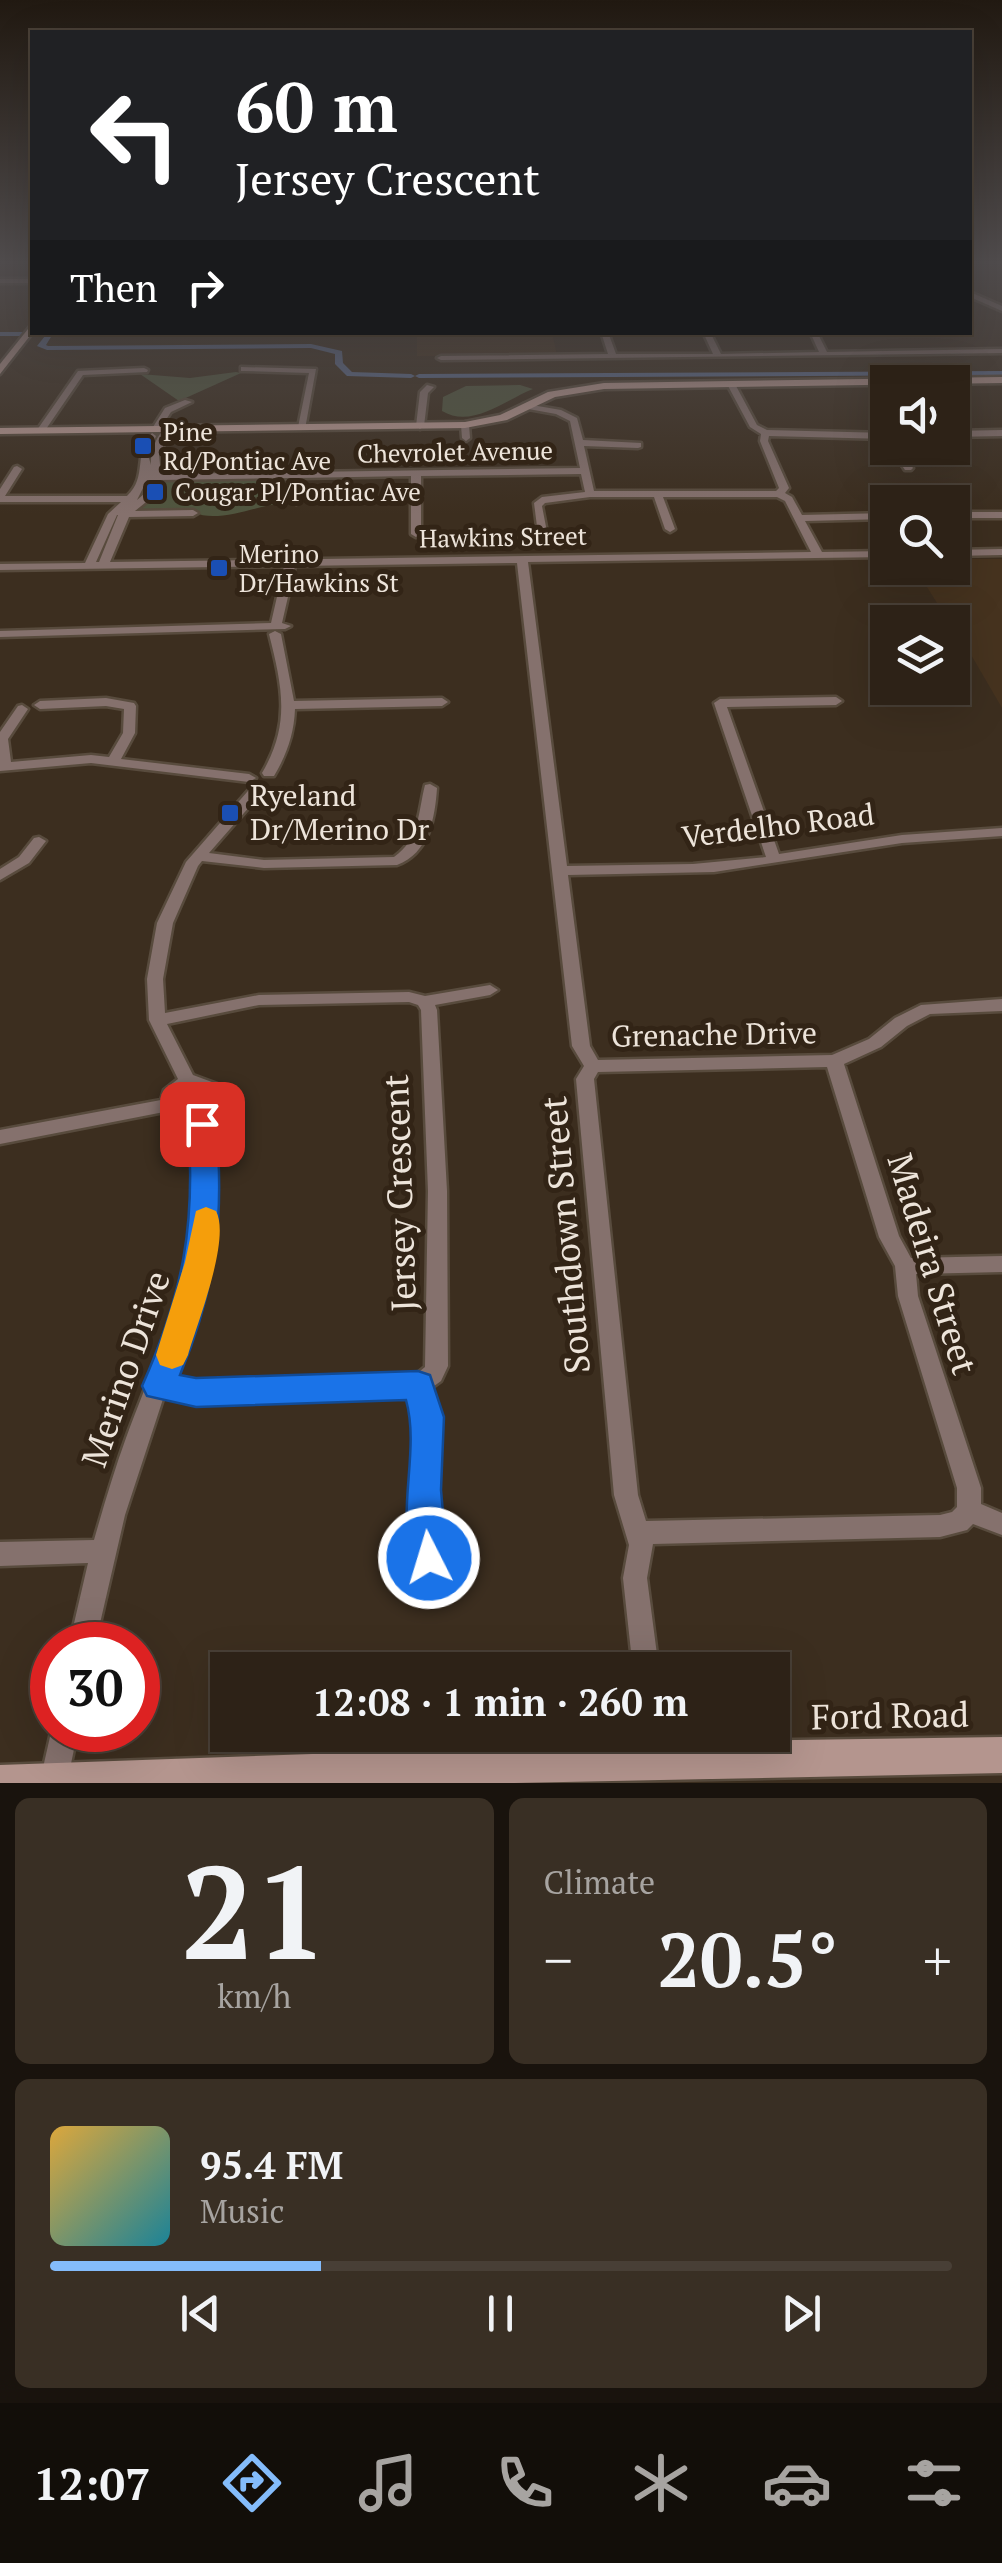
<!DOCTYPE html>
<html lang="en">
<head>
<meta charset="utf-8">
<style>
  :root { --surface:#2d2217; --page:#392f24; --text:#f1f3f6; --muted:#a7a4a1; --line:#483f36; --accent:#84bcfb }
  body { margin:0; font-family:"PT Serif",serif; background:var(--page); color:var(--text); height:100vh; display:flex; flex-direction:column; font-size:38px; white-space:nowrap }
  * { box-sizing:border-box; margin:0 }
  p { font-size:32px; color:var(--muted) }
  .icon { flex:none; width:55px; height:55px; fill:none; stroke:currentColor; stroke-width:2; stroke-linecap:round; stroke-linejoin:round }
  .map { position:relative; height:1783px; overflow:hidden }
  .panel { display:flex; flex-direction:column; gap:15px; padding:15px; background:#19130d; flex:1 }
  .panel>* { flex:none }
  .hud { position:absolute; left:30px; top:30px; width:942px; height:305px; border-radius:0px; box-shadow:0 10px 40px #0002,0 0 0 2px var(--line); background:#202124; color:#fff; overflow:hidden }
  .tools { position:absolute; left:870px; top:365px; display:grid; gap:20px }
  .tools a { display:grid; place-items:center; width:100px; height:100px; border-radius:0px; background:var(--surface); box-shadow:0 10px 40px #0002,0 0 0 2px var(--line); font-size:50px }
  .speed { position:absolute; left:30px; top:1622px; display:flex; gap:20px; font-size:50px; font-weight:700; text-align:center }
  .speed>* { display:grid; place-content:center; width:130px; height:130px; border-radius:50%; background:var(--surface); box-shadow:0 10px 40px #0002,0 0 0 2px var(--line); line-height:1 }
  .speed .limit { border:15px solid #d22; background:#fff; color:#111 }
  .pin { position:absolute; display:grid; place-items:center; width:85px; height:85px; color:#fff; margin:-42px; border-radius:20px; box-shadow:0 5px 15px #0006 }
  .me { position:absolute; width:110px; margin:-55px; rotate:355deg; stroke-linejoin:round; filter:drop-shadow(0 0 8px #0008) }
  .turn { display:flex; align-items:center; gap:35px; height:210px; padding:0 40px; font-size:45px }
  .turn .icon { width:130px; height:130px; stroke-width:2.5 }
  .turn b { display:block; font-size:70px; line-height:85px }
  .then { display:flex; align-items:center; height:95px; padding:0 40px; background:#0003; gap:20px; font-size:38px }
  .big { font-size:75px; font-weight:700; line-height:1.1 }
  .panel .tile { flex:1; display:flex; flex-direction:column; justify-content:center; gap:15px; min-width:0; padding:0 35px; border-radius:15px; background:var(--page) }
  .panel .dial { align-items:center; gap:0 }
  .dial b { font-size:130px; line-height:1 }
  .song { display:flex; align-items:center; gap:30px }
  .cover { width:120px; height:120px; border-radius:15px; background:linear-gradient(135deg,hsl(40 70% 55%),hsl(190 70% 35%)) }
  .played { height:10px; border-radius:5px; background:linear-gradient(90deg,var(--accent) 30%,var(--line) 30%) }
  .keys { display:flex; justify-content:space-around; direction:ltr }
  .heat { display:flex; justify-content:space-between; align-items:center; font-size:55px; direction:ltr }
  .panel .tiles { flex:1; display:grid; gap:15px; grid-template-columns:1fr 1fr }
  .tile:last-child { grid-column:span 2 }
  .trip { position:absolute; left:210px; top:1652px; width:580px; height:100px; border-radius:0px; background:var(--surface); box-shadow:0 10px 40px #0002,0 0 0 2px var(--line); font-weight:700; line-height:100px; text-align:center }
  .tabs { display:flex; height:160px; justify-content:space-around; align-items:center; background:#120e09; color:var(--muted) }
  .tabs .icon { width:70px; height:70px }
  .tabs .active { color:var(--accent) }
  .tabs b { font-size:45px; color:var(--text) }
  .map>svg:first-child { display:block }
  .built { fill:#46331f }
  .green { fill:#50553e }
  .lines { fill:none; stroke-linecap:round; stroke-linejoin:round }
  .canal { fill:#5b6b8d; fill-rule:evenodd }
  .street-casing { stroke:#584b3d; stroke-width:5 }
  .secondary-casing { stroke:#584b3d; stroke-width:5 }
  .street { fill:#85716d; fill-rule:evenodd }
  .secondary { fill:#b4958e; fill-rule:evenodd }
  .route { fill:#1a73e8; stroke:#114b97; stroke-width:2.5 }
  .slow { fill:#f59e0b }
  .transit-dot { fill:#1a4fb4; stroke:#322416; stroke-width:4 }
  .labels { text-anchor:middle; stroke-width:10; stroke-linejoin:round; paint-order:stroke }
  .far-poi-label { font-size:25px; fill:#ede4da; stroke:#322416; text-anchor:start }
  .far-street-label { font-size:25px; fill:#ede4da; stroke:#322416 }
  .poi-label { font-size:30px; fill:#ede4da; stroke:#322416; text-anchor:start }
  .street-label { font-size:30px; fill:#ede4da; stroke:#322416 }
  .near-street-label { font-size:35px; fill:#ede4da; stroke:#322416 }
</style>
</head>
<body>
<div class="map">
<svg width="1002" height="1783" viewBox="0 0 1002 1783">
  <rect width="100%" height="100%" fill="#3c2e1f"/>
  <g class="built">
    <path d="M417,332l135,1 5,22 -140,1z"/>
    <path d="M953,559h49v149l-50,-86h-3l-34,-54h37z"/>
  </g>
  <g class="green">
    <path d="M236,372l5,1 -62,28 -39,-27 50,4z"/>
    <path d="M520,385l13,4c-28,11 -61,40 -91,22l1,-14 23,-11z"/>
    <path d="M174,478h112l-7,26c-24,2 -63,20 -85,8l-60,-3 17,-12 11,-17z"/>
  </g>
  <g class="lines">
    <g class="canal">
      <path d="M0,332h54l-8,13 2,1 263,-2 31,7 1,12 9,9 59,2 4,2 -4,2 -64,-2 -12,-12v-10l-24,-6 -264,2 -10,-4 8,-10h-45z"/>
      <path d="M1002,371v4l-583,3 -4,-2 4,-2z"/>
    </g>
    <defs>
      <g id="street">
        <rect x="0" y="279" width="32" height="4"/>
        <path d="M970,292l32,14v5l-32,-14z"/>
        <path d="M601,332h7l8,22h97l-10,-22h7l11,22 98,-2 -9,-20h7l10,20 175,-3v4l-561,7 -4,-2 4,-2 167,-2z"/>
        <path d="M241,367l75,2 -11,60 -7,-2 11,-54 -65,-2h-3z"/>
        <path d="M144,368l4,2 -1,2 -64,3 -39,57 -7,-2 41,-59z"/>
        <path d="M731,382l4,2 22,41 10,5 121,3v6l-119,-3 -1,5 21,47 -4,5 7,4 10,18 86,-2v6l-83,2 17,31 66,-1v6l-360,5 39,304 126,-2 73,-7 -52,-154 6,-4 116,-2 6,4 -6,4 -109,2 52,147 123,-19 100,-7v8l-100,7 -188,29 -146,3 22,171 8,14 234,-5 37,-16 26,-21 26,-13 81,-6v12l-72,3 -23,12 -26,21 -37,17 55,172 12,22 91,-2v16l-86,2 2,22 63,192v16l21,9v22l-29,-11 -6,6 -27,7 -287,7 -6,34 12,92h-26l-10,-92 6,-33 -15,-50 -38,-416 8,-13 -12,-20 -55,-483 -222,3 -13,57 9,3 -6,3 -285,8v-6l271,-8 13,-57 -284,4v-6l85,-1 23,-49 13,-12h-121v-13l14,-22 3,-1 5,3 -17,27h122c21,-19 6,-44 25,-63l4,3 -8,19 3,10c-1,-12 5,-30 15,-37l4,3 -11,24 2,19 419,-6 -10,-47 -14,-7 -33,-6v-4h3l35,6 16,8 6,22 58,3v4l-3,1 -54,-2 10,45h182l3,-3 -19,-47 1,-7 -11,-7 -23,-43zM581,474l4,18 -43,5 -8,6 4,31 9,-2 -5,-26 3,-3 45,-6h64l11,32 5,3 5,-3 -12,-32h114l8,4 26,51 -701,10 19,-45 64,-1 5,-3 -5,-3 -58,1 16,-13 9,-18 129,-2 -3,13 7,12 3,1 5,-3 -5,-10 2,-13 113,-2v58l5,3 5,-3v-58zM147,480h4l-7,14 -7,6zM118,515l-19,47h-3l21,-47zM827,1067l52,170 16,29 3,30 59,192v19l-5,5 -12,3 -294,6 -8,-26 -44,-416 4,-7z"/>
        <path d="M427,385l7,2 -6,6 -4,33 -4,3 -4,-3 4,-34z"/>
        <path d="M185,400l7,2 -21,10 -11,17h-6l-1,-2 12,-19z"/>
        <path d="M465,422l4,3 1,13 -4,3 -4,-3 -1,-13z"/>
        <path d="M1002,430v6l-50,1v-6z"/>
        <path d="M890,448h8l15,20 -2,2h-6z"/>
        <rect x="952" y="512" width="50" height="6"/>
        <path d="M1002,549v6l-50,1v-6z"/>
        <path d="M275,631l6,3 13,67 148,-3 6,4 -6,4 -147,3c-1,25 -8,45 -21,67h-10l-2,-3c29,-49 20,-87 7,-139z"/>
        <path d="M106,698l28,5 2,3 -1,27 -14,26 128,15 7,4 -7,4 -158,-19 -91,8v-39l18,-26 4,-1 6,4 -20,30 3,23 80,-7 18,2 14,-24 1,-24 -18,-3 -66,3 -6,-4 6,-4z"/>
        <path d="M259,783l7,4 -2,3 -55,63 55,7 130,-3c26,-18 24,-45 31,-72l5,-1 7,4c-2,30 -8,65 -40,77l-133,3 -62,-7 -4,5 -25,57 -10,56 2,34 94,-18 150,-3 16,4 65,-11 8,5 -8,5 -55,10 2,5 10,181 1,175 -7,15 -11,8 9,28 -4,73 9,88 -3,8 -9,4 -9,-4 -3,-8 -9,-88 6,-73 -7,-22 -214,8 -32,-7 -39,119 -30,130h-26l19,-82 -88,3v-24l94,-2c10,-35 20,-69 32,-102 42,-113 86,-192 65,-317l-27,-9 -164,32v-14l161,-30 3,-10 14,-11 -29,-59 -2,-41 10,-56 29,-61 68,-78zM409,1002l9,3 3,5 7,181 -3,176 -11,9 -218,7 -25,-4c22,-58 44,-118 46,-180 1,-29 -4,-56 -9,-85l10,-4 5,-21 -3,-4 -27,-10 -26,-51 92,-19zM195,1088l10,4 -2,9 -13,7 -10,-3 -1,-9 7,-7z"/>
        <path d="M39,837l7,4 -17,22 -29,17v-11l19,-12 15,-19z"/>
        <path d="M52,1728l26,2 -11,53h-26l-1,-2z"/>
      </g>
      <g id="secondary">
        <path d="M32,324l1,8 -33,42v-10z"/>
        <path d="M1002,377v6l-398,6 -49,8 -48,23 -42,8 -465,6v-6l465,-6 35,-7 48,-23 56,-9z"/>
        <path d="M1002,1737v36l-487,10h-515v-18l658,-23z"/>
      </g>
    </defs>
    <use href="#street" class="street-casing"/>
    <use href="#secondary" class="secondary-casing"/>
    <use href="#street" class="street"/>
    <use href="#secondary" class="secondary"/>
  </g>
  <linearGradient id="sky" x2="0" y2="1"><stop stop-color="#211911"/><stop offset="0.51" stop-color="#504c4d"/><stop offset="1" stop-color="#504c4d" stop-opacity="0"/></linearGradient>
  <rect width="1002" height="514" fill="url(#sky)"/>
  <path class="route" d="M202,1114l10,3 4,7c9,94 0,164 -36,251l16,3 222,-7 12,4 14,42 -3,73 6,68 -5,12 -13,6 -13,-6c-23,-53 5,-116 -10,-170l-210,7 -49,-11 -5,-10c41,-92 54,-162 46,-262l4,-7z"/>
  <path class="slow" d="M206,1207l10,4c15,28 -19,113 -28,144l-5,10 -11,4 -12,-4 -4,-10 29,-93 11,-51z"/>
  <g class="transit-dot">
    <rect x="133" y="436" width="20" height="20" rx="5"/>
    <rect x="145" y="482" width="20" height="20" rx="5"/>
    <rect x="209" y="558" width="20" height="20" rx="5"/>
    <rect x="220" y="803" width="20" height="20" rx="5"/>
  </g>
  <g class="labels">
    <g class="far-poi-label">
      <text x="163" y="441">Pine<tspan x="163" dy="29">Rd/Pontiac Ave</tspan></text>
      <text x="175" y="501">Cougar Pl/Pontiac Ave</text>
      <text x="239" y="563">Merino<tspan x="239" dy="29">Dr/Hawkins St</tspan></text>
    </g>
    <g class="far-street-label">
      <text transform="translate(455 452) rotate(-1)" y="9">Chevrolet Avenue</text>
      <text transform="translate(503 537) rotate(-1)" y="9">Hawkins Street</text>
    </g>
    <g class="poi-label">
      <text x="250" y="806">Ryeland<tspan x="250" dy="34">Dr/Merino Dr</tspan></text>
    </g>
    <g class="street-label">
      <text transform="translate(778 826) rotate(-7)" y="10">Verdelho Road</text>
      <text transform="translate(714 1035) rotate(-1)" y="10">Grenache Drive</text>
    </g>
    <g class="near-street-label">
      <text transform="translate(400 1193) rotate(-92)" y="12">Jersey Crescent</text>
      <text transform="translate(566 1235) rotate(-95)" y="12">Southdown Street</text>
      <text transform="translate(932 1264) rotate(73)" y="12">Madeira Street</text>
      <text transform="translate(126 1369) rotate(-71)" y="12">Merino Drive</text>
      <text transform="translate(890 1716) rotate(-1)" y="12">Ford Road</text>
    </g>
  </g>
</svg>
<div class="tools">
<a><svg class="icon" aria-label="sound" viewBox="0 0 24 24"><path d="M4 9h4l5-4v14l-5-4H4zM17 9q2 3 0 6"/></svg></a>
<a><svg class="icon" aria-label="search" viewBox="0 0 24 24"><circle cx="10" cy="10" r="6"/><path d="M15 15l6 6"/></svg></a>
<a><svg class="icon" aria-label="layers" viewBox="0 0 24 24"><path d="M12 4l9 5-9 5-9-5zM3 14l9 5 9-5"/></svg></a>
</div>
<div class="speed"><div class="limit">30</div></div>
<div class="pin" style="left:202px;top:1124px;background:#d93025"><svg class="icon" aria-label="arrive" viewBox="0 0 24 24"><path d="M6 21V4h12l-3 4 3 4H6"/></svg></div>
<svg class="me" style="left:429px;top:1558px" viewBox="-20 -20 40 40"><circle r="17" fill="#1a73e8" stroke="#fff" stroke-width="3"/><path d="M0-11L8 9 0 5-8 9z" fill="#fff"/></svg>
<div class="trip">12:08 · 1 min · 260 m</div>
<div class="hud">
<div class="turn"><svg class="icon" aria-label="left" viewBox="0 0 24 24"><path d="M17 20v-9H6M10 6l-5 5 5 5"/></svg><div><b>60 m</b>Jersey Crescent</div></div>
<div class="then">Then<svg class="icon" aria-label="right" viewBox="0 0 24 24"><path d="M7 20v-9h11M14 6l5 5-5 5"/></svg></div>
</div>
</div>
<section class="panel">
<div class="tiles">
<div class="tile dial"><b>21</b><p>km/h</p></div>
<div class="tile"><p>Climate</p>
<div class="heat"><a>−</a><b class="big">20.5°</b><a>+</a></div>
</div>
<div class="tile">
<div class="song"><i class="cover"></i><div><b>95.4 FM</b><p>Music</p></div></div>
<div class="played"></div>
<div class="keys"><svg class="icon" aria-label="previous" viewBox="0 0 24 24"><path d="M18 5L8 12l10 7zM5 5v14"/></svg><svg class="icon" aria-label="pause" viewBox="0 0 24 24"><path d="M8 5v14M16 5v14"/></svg><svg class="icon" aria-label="next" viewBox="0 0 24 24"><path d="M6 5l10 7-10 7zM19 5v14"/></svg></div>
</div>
</div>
</section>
<nav class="tabs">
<b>12:07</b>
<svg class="icon active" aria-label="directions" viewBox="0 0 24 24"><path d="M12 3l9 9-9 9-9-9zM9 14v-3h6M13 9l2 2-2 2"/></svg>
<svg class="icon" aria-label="music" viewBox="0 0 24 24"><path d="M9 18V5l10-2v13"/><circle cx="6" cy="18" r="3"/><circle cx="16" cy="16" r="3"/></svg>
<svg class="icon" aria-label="phone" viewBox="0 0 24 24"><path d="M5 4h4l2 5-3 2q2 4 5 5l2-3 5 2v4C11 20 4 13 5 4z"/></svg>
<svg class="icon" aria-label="climate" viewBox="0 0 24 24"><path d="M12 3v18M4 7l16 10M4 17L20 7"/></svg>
<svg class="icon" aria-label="car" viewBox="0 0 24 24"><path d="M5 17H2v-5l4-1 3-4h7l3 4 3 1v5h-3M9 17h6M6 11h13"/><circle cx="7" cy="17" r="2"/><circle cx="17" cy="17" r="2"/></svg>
<svg class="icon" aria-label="filters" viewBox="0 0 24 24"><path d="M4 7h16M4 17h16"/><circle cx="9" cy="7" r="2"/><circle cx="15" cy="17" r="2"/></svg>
</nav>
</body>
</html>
